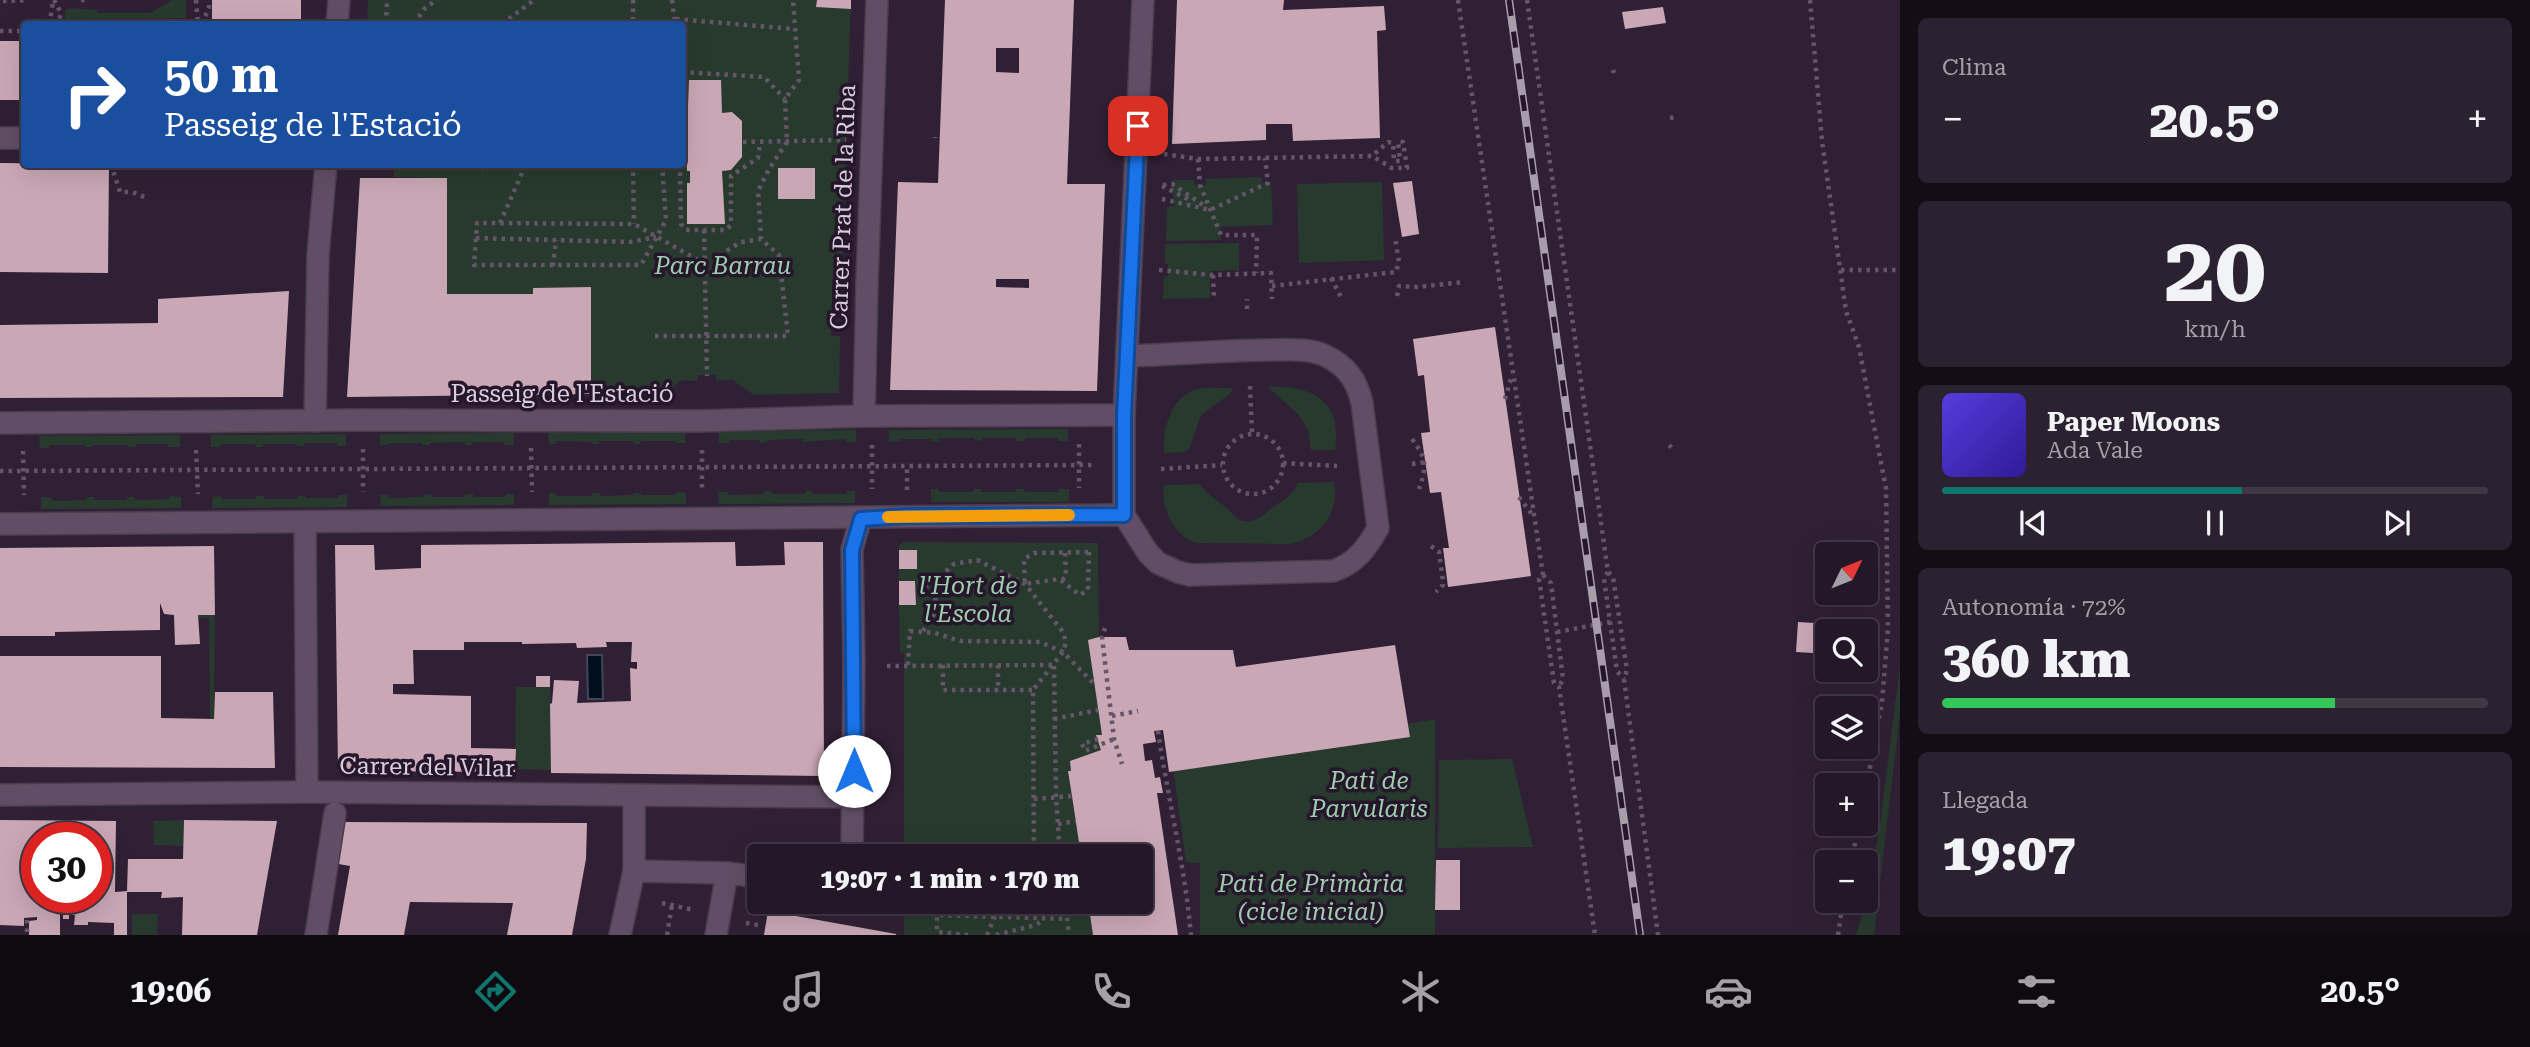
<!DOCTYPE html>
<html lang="es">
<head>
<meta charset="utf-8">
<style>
  :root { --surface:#241828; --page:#2c2130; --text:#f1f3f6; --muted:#a3a0a8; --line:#413745; --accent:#0f766e }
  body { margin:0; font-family:"Roboto Serif",serif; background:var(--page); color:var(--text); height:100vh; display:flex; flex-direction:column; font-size:26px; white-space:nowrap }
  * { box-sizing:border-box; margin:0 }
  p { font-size:23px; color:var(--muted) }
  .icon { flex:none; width:38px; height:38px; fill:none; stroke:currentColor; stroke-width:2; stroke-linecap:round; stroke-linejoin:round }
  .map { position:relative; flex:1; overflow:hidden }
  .details { display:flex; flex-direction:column; gap:18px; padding:18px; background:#140d16; width:630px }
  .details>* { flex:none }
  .top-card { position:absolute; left:21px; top:21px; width:665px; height:147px; border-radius:7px; box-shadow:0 7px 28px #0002,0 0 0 2px var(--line); background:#1a4fa0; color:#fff; overflow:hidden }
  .needle { width:46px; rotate:47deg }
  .fabs { position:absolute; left:1815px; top:542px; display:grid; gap:14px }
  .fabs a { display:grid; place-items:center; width:63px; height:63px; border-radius:7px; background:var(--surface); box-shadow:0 7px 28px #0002,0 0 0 2px var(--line); font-size:35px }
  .speed { position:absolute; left:21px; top:822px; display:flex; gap:14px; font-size:35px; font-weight:700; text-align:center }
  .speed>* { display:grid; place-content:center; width:91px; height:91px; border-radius:50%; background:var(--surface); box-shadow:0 7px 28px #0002,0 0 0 2px var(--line); line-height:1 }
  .speed .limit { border:10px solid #d22; background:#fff; color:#111 }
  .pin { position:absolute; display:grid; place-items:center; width:60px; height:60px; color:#fff; margin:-30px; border-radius:14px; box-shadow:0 4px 10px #0006 }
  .me { position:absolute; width:77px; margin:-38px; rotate:0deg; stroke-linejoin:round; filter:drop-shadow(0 0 5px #0008) }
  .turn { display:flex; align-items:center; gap:24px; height:147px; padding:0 28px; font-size:32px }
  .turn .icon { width:91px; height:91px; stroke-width:2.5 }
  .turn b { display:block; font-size:49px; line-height:60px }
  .big { font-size:52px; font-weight:800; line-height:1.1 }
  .details .tile { flex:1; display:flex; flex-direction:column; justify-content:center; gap:10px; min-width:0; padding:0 24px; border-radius:10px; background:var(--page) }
  .details .dial { align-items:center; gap:0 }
  .dial b { font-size:91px; line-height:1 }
  .song { display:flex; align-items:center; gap:21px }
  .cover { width:84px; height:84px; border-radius:10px; background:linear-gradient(135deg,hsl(250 70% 55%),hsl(250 70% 35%)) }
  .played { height:7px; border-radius:4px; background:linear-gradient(90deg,var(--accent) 55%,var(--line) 55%) }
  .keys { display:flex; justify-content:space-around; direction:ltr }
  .heat { display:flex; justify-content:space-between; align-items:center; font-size:38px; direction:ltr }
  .charge { height:10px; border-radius:5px; background:linear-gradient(90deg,#34c759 72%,var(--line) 0) }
  .trip { position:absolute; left:747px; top:844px; width:406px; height:70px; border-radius:7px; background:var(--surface); box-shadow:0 7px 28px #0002,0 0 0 2px var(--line); font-weight:800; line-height:70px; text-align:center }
  .dock { display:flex; height:112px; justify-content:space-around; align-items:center; background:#0e0a10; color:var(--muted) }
  .dock .icon { width:49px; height:49px }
  .dock .active { color:var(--accent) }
  .dock b { font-size:32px; color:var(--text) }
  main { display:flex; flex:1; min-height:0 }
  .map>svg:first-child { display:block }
  .green { fill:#283a2e }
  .water { fill:#000e1d; stroke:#414756; stroke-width:2 }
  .building { fill:#caa7b5; fill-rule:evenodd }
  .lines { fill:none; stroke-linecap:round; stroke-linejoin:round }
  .pedestrian-casing { stroke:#4a3c4e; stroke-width:24 }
  .minor-casing { stroke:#4a3c4e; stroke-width:24 }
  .tertiary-casing { stroke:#4a3c4e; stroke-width:24 }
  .path { stroke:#645668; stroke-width:4.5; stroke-dasharray:3.5 5; stroke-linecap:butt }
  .pedestrian { stroke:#614e66; stroke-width:21 }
  .minor { stroke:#614e66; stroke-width:21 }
  .tertiary { stroke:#614e66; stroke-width:21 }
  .rail-casing { stroke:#a99dad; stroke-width:8 }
  .rail { stroke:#26162b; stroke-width:5; stroke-dasharray:16; stroke-linecap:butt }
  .route-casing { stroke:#114b97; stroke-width:18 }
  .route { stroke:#1a73e8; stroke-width:12 }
  .slow { stroke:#f59e0b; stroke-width:12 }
  .labels { text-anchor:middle; stroke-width:7; stroke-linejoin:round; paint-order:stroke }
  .street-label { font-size:24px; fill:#d8cddb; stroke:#26162b }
  .park-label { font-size:24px; font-style:italic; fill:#9cceac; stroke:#26162b }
</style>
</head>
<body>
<main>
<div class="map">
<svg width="1900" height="935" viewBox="0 0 1900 935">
  <rect width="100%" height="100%" fill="#302035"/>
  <g class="green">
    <path d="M172,0h14v18l-121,1v-9l4,-2 28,2 1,3h52z"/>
    <path d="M368,0h483l-9,274h-9l-2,62h9l-1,57 -85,2 -23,-16 -15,2v-6h-18l-1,6 -14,-1 -23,15 -69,-1v-107l-57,1 -1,6h-86v-116l-53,-1v-13h288v-140h-315z"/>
    <path d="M1261,177l1,6h9l2,42 -53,2 1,13 -55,1 1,-34 7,-1 -2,-26h22l1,6 11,-1v-6z"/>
    <path d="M1382,182l2,78 -85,3 -2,-79z"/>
    <path d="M1239,243v27l-29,1v27l-47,1 1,-22 4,-1v-12l-3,-1v-19z"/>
    <path d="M1268,387c43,-2 75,13 67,63h-24l-3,-20 -9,-15z"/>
    <path d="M1232,388l-1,5 -30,22 -12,34 -5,3 -20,1c-2,-23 7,-58 34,-64 11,-2 23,-1 34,-1z"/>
    <path d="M1068,429v12h-9l-1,-3h-33v3h-8l-1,-3h-33l-1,3 -7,-1 -1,-2h-35v3h-7l-1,-2h-31l-1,2 -10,1v-12z"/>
    <path d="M856,430v12h-10l-1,-3 -42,3v-3l-35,1 -1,2 -7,1v-3h-31v3h-10v-12z"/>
    <path d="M685,431v12h-10v-2h-34l-1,3h-6l-1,-3h-34v3h-7l-1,-2 -35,-1v3h-7l-1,-11z"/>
    <path d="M514,433v12h-9l-1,-3h-31l-1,3h-7v-3l-35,1 -1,2h-7v-2h-34v2h-8v-11z"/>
    <path d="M346,434v12h-9v-3h-32l-1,3h-7v-2h-34v3h-7l-1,-3h-34l-1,3h-9v-12z"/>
    <path d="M180,435v12h-12v-3h-32v3h-7l-1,-2h-35l-1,2h-7v-2h-35l-1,3h-9l-1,-12z"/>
    <path d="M1334,482c6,32 -14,55 -44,62l-94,-1c-24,-9 -35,-35 -32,-58l35,-1c8,10 16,15 25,22 5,3 8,8 12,12 13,9 25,-1 35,-9 11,-9 21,-12 27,-26z"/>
    <path d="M931,489h7l1,3h34l1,-3h7v3h35v-3h8l1,3h33l1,-3h10v13h-138z"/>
    <path d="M764,491h7l1,3h33l1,-3h6l1,3h33v-3h9v12l-136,1 -1,-12h10l1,3 35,-1z"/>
    <path d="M676,492l10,1v11l-137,1v-12h7v3h36v-3h7l1,3 33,-1v-2h8v2h34z"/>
    <path d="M431,494v3h34v-3h8v3h32l1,-3h8v11l-133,1 -1,-11h8v3l35,-1v-2z"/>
    <path d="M339,495h8v12l-135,1 1,-11 8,-1v3h35v-3h7l1,3h34v-3h7l1,2h32z"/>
    <path d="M170,496l11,1v11l-140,1v-12l11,1 1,3 33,-1 1,-3h7v3h33v-3h7l1,3 34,-1z"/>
    <path d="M903,542l195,1 1,94h27l19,124 -35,5 14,90h-220v-203l-4,-1 -1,-47 17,-1 -1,-23h-16v-12l18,-1v-18h-18v-4z"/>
    <path d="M198,615h17l-1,104h-4l-1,-101h-11z"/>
    <path d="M1900,666v47l-26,222h-18l10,-34 14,-76z"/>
    <path d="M516,687h34l1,83 -36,-1z"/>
    <path d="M1435,719v216h-235v-72l-14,-1 -13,-94z"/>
    <path d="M1512,759l21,88 -95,1 1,-88z"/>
    <path d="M184,820l-1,26 -29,-1 -1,-24z"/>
    <path d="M904,901h184l5,34h-329l4,-24 136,24z"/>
    <path d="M132,914h26l-1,21h-25z"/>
  </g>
  <path class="water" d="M587,655h15l1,44h-15z"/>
  <g class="building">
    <rect x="212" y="0" width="89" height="24"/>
    <path d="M817,0h34v9l-35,-2z"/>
    <path d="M945,0h129l-7,184h38l-8,207 -207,-1 8,-208 40,1zM996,48h23v25l-23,-1zM996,279h33v9l-33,-1z"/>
    <path d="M1177,0h107l-1,10 101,-4 2,24 -9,1 3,107 -87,3 -1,-17h-26v16l-94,4z"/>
    <path d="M1663,7l3,16 -41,6 -3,-17z"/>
    <rect x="0" y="41" width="24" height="59"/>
    <path d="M689,80h32l1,33 10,-1 10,9v36l-11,13 -9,1 3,53h-38v-41h3v-12h-3l-1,-21h-4v-16h5z"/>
    <path d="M0,163l109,1 -1,109 -108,-1z"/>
    <rect x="778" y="168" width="37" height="31"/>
    <path d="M360,178h87v116h86v-6l58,-1v107l-244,3z"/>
    <path d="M1412,181l7,53 -17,3 -9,-54z"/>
    <path d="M289,291l-6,106 -283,1v-73l158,-2v-24z"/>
    <path d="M1495,327l36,249 -83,11 -5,-39h6l-8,-56 -11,1 -9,-60 9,-1 -6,-57 -6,1 -5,-37z"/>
    <path d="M735,542l1,24h10l39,-1 -1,-23h39l1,234 -273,-3 -1,-69 2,-1 2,-23 25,1 -2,22 54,-2 -1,-33 7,1v-7h-6l1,-20h-26l1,5 -30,1 -1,-5 -54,1v-2h-58v8h-51l1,34h-21v10l78,2v52l45,1 -1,23 -177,-1 -3,-226h39l1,25 46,-2v-23z"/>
    <path d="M214,546l1,69h-17l2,29 -25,1 -1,-30 -10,-1 -4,-11v27l-105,2v4h-55v-88z"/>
    <rect x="899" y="550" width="18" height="19"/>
    <path d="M899,581h16l1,24h-17z"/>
    <path d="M1798,622l17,1 -2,30 -17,-1z"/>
    <path d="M1099,637h27l3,13h104l3,17 159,-22 15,92 -241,35 -6,-42 -9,1 2,11 -13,2 2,17 7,-1 3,18 5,-1 3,16h-6l21,142h-85l-5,-34h53v-45h-60l-9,-60 -4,-25h3l-1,-10 31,-11 -5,-15h6l-14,-95z"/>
    <path d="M0,656h161v62l53,1 1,-27h58l2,76 -275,-1z"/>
    <rect x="536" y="676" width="14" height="11"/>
    <path d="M0,820l116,1 -1,71 12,-1 1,-32h55l1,-39 93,1 -20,114h-75l1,-38 -22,1 1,-6h-35v43h-13v-12l-26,-1v3h-14l1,-10h-6v4h-6v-5h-3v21h-31v-14l8,-1v-3l-13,1v8l-24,-1zM37,838h59v60h-59z"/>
    <path d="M340,822l247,1 -1,36 -14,76h-65l6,-32 -103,-1 -6,33h-66l12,-69 -17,-3z"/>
    <path d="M1436,860h24v50h-25z"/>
    <path d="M768,911l128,23v1h-132z"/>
  </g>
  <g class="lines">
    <defs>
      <g id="pedestrian">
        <path d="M867,283l10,-283"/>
        <path d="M316,935l19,-122"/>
      </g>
      <g id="minor">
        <path d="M337,24l2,-24"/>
        <path d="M0,138h24"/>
        <path d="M864,416l3,-133"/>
        <path d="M315,421l3,-166 8,-91"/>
        <path d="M305,523l2,269"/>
        <path d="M0,795l307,-3 547,5"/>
        <path d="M852,856l2,-192 -2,-115 9,-31"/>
        <path d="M634,871l93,2 33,4"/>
        <path d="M620,935l14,-64v-76"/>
        <path d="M716,935l11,-62"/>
      </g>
      <g id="tertiary">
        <path d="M1127,356c48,-1 96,-6 144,-6 18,0 37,-2 53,5 22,10 33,25 38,48l16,125c-11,20 -23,36 -45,43l-143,4 -12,-3 -20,-9 -10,-10 -24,-38v-100l19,-415"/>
        <path d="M0,423l363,-3 338,1 163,-5 260,-1"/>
        <path d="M0,524l1124,-9"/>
      </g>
    </defs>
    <use href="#pedestrian" class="pedestrian-casing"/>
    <use href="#minor" class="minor-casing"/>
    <use href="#tertiary" class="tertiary-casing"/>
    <g class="path">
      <path d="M54,0l7,13 -3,11"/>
      <path d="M81,0h6"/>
      <path d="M196,0l2,24"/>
      <path d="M633,0v24"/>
      <path d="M672,0l3,24"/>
      <path d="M1458,0l85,575 -4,4 15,104 5,4 36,248"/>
      <path d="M1527,0l81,572 5,5 14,93 -3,9 34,256"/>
      <path d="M1810,0l12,141 24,170 13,36 27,142 2,139 -6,74 -16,87"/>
      <path d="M3,1l24,-1"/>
      <path d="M676,19l118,10"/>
      <path d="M52,24l-2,-4 3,-18"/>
      <path d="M202,24l7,-17v-7"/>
      <path d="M386,24l1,-24"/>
      <path d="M414,24l11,-16 12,-8"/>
      <path d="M502,24l32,-24"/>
      <path d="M0,31h24"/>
      <path d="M1613,70l1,3"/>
      <path d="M682,72l82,5 21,22"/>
      <path d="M1670,118l7,-1"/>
      <path d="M935,137v1"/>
      <path d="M743,142l103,-2"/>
      <path d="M1164,154l34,5 174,-3 20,12h15l-4,-26h-5l2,19h-6l-1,-18 -5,-1 -16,14"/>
      <path d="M1198,159l2,26 21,50h36l-1,38"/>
      <path d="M111,164l9,28h12l15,6"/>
      <path d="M465,164l16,5 10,-5"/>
      <path d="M633,164l1,60"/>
      <path d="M662,164l4,56 -25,45h-167l3,-42 157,1 71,40"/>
      <path d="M680,164l1,60 5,6h40l5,-5v-49l27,-18 2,-15"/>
      <path d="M1163,185l9,-1 34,23"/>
      <path d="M1162,186l30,15"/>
      <path d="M1162,199l48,11 58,-27 -3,-25"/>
      <path d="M500,223l26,-59"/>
      <path d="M704,230l3,146"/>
      <path d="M476,238l154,4 26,-5"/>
      <path d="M705,264l36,-22 20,-3"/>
      <path d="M553,266l3,-26"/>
      <path d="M1159,270l54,5 58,-2 1,26"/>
      <path d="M1841,270h59"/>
      <path d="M1213,275l1,25"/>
      <path d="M1331,278l10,19"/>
      <path d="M1272,286l124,-14 3,-10 -4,-24"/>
      <path d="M1397,296l2,-10 18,1 47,-5"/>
      <path d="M1247,309v-10"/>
      <path d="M655,336h133l-9,-81 -18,-16 -3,-48 11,-22 18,-27 -2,-43 14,-19 -6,-80"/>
      <path d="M1250,386l2,48"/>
      <path d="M1505,399l7,-24"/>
      <circle cx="1253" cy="464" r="30"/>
      <path d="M1412,439c15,20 15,27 7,50"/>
      <path d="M1079,444v44"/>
      <path d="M872,445v44"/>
      <path d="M1669,445l6,6"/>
      <path d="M531,448l1,44"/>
      <path d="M363,449v43"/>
      <path d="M196,450l2,44"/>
      <path d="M702,450v40"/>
      <path d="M23,451l1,44"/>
      <path d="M1283,463l54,3"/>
      <path d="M1412,464l13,-2"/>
      <path d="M1161,469l61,-4"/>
      <path d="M0,471l1095,-6"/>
      <path d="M907,490v-24"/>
      <path d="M1519,497l15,20"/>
      <path d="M1431,546l8,6 4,29v4l-7,7"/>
      <path d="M1089,552l-1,38 -8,5 -21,-16 -34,5 -1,-25 10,-6z"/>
      <path d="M1608,572l-4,7 13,92 7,8"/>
      <path d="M1543,575l8,8 12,96 -4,8"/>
      <path d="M1062,580l4,-3 -1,-24"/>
      <path d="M925,585l11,1"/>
      <path d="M1105,628l-3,9 12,102 8,25"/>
      <path d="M923,631l14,-21 -3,-21 9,-15 11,-10 23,-4 48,24 38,48 3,10 -3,10 -30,38 1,166"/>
      <path d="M1557,632l53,-10"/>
      <path d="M908,665l2,-34 25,2 25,8 80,1 23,10 31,32"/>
      <path d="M943,665v25h90"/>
      <path d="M998,665v26"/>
      <path d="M887,666l167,-1"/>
      <path d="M1054,666l2,131 4,59"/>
      <path d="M1112,716l26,-5"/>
      <path d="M1054,719l44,-9"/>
      <path d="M1158,731c10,68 27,136 33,204"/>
      <path d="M1098,739l-16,5 3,7 29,-12"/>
      <path d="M1034,799l38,-3"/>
      <path d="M1058,824l18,-3"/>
      <path d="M1060,847l20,-3"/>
      <path d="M1851,863l8,-39"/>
      <path d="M1034,901v15"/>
      <path d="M1065,901l4,34"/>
      <path d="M662,903l32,7"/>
      <path d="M27,920v15"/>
      <path d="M746,923l12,2"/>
      <path d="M667,935l5,-30"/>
      <path d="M968,935l-31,-3v-17l130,4"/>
      <path d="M987,935l8,-19"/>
      <path d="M996,935l40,-10 8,-6"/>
      <path d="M1838,935l5,-34"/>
    </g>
    <use href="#pedestrian" class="pedestrian"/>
    <use href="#minor" class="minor"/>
    <use href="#tertiary" class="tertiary"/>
    <defs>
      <path id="rail" d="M1509,0l131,935"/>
    </defs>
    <use href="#rail" class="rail-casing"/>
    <use href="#rail" class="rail"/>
  </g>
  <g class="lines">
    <defs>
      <path id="route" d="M854,771l-2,-221 9,-31 46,-3 217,-1v-100l14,-289"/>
    </defs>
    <use href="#route" class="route-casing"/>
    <use href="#route" class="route"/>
    <path class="slow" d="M888,517l181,-2"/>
  </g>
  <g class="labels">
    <g class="street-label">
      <text transform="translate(843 207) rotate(-88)" y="8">Carrer Prat de la Riba</text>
      <text x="562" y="402">Passeig de l'Estació</text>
      <text transform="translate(427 767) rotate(1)" y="8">Carrer del Vilar</text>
    </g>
    <g class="park-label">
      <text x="723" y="274">Parc Barrau</text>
      <text x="968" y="594">l'Hort de<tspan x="968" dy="28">l'Escola</tspan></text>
      <text x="1369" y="789">Pati de<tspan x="1369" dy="28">Parvularis</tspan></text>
      <text x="1311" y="892">Pati de Primària<tspan x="1311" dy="28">(cicle inicial)</tspan></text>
    </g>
  </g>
</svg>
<div class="fabs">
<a><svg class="needle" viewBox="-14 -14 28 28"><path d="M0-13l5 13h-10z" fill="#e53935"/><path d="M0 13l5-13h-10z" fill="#a3a0a8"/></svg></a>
<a><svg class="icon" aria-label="search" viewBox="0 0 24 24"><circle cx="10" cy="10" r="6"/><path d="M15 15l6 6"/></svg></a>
<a><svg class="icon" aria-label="layers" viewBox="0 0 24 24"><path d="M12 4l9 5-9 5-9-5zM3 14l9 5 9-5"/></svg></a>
<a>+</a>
<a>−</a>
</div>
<div class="speed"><div class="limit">30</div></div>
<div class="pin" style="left:1138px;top:126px;background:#d93025"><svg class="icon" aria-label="arrive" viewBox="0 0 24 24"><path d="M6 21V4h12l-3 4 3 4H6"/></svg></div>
<svg class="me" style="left:854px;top:771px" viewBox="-20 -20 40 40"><circle r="19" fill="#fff"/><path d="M0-13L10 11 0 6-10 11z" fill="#1a73e8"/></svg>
<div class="trip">19:07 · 1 min · 170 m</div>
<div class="top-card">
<div class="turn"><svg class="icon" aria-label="right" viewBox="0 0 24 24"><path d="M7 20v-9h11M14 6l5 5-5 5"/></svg><div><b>50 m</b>Passeig de l'Estació</div></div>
</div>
</div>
<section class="details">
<div class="tile"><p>Clima</p>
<div class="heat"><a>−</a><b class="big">20.5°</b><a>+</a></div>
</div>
<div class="tile dial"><b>20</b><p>km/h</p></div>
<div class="tile">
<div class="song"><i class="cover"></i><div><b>Paper Moons</b><p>Ada Vale</p></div></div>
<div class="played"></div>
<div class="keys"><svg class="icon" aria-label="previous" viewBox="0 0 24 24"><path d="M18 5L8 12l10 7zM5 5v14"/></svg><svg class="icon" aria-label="pause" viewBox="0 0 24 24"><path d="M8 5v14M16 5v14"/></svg><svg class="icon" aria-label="next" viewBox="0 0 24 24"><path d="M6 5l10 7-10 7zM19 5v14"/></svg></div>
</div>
<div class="tile"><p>Autonomía · 72%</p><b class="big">360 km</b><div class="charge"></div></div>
<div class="tile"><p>Llegada</p><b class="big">19:07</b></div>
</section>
</main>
<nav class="dock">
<b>19:06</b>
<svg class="icon active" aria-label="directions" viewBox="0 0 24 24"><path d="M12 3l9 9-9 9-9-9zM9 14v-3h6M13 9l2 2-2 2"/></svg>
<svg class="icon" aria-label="music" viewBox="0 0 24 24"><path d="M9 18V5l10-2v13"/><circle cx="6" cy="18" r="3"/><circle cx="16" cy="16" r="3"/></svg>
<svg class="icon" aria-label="phone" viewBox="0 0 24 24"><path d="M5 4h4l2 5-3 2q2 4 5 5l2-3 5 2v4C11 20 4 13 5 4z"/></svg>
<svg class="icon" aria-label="climate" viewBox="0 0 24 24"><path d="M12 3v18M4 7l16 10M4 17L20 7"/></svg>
<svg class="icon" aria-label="car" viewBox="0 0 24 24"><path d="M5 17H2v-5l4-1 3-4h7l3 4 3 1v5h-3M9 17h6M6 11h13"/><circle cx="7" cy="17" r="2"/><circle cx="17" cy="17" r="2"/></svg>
<svg class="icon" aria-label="filters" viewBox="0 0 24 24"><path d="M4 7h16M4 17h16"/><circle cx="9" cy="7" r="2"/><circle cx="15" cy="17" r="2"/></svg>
<b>20.5°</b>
</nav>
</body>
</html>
